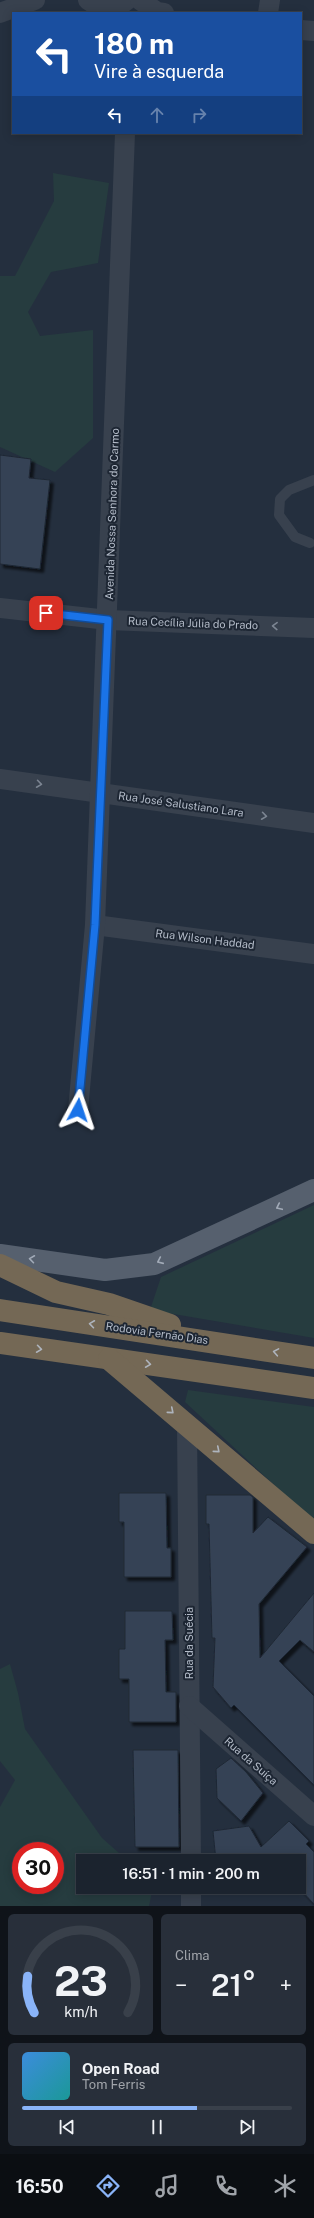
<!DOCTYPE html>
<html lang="pt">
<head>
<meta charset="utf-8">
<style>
  :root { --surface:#1b232e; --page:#282f3a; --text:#f1f3f6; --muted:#a0a4aa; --line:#39404a; --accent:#8ab4f8 }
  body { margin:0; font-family:"Public Sans",sans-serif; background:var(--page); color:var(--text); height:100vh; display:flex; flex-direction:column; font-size:15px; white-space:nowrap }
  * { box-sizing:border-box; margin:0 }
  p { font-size:13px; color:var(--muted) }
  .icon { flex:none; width:22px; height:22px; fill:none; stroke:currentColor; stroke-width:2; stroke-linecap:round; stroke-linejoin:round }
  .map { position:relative; height:1906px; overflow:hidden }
  .panel { display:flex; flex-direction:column; gap:8px; padding:8px; background:#0f1319; flex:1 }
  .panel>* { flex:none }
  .banner { position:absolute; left:12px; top:12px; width:290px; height:122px; border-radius:0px; box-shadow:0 2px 10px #0003,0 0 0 1px var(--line); background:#1a4fa0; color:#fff; overflow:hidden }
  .speed { position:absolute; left:12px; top:1842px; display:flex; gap:8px; font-size:20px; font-weight:700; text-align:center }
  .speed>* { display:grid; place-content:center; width:52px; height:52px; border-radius:50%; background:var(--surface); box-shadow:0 2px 10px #0003,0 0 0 1px var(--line); line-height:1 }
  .speed .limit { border:6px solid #d22; background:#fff; color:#111 }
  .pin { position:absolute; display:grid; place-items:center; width:34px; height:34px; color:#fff; margin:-17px; border-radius:8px; box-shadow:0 2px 6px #0006 }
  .me { position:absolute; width:44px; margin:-22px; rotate:5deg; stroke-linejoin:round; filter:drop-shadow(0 0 3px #0008) }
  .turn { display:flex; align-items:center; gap:14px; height:84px; padding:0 16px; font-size:18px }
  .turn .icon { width:52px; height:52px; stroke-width:2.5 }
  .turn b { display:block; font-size:28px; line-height:34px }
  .lanes { display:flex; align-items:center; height:38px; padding:0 16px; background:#0003; justify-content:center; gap:20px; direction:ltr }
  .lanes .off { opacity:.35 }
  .big { font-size:30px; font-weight:600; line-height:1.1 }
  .panel .widget { flex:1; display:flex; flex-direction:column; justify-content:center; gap:6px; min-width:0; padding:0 14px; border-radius:6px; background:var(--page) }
  .panel .dial { align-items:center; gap:0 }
  .dial svg { height:104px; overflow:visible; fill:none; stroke:var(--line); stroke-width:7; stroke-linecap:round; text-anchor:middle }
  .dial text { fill:var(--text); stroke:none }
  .song { display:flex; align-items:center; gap:12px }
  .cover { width:48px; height:48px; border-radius:6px; background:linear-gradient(135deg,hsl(210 70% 55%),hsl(180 70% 35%)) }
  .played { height:4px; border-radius:2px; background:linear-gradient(90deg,var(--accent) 65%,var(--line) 65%) }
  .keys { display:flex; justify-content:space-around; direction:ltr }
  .heat { display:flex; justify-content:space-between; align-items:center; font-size:22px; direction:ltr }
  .panel .tiles { flex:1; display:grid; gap:8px; grid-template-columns:1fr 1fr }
  .widget:last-child { grid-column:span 2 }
  .trip { position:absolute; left:76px; top:1854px; width:230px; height:40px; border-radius:0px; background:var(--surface); box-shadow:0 2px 10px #0003,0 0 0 1px var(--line); font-weight:600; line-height:40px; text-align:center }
  .dock { display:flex; height:64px; justify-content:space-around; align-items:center; background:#0b0e12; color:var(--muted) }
  .dock .icon { width:28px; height:28px }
  .dock .selected { color:var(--accent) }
  .dock b { font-size:18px; color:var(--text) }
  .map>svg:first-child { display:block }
  .green { fill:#263c3f; fill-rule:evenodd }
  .building { fill:#364354; stroke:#1f2835; filter:url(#shadow) }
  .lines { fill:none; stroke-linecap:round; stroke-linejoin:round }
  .service { stroke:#38414e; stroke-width:10 }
  .minor { stroke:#38414e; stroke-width:20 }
  .primary { stroke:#56606e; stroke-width:22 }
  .motorway { stroke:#746855; stroke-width:22 }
  .oneway { stroke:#7c8592 }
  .oneway2 { stroke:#a1aab7 }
  .oneway3 { stroke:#aeb4bd }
  .route-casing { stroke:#114b97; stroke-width:10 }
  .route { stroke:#1a73e8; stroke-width:7 }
  .labels { text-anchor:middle; stroke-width:4; stroke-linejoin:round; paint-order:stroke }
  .street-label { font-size:11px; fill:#b4bcc9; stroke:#1d2633 }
</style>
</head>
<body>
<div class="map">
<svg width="314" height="1906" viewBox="0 0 314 1906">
  <defs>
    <filter id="shadow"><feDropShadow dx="3.5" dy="3.5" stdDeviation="1" flood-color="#0009"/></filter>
  </defs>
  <rect width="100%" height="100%" fill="#242f3e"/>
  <g class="green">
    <path d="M53,173l56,10 -11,80 -47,9 -23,40 12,24 53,-6v108l-38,34 -55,-25v-171h15l39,-75z"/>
    <path d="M314,1205v133l-164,-28 11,-33z"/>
    <path d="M188,1390l126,17v115l-129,-120z"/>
    <path d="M10,1664l8,29 7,36 77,109 26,23h-45v26h70l-4,19h-149v-99l15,-27 -15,-19v-92zM21,1851h34v34h-34z"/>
  </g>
  <g class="building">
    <path d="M0,455l31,4 -2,19 21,2 -10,89 -40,-5z"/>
    <path d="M119,1493h47l1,55h4v29h-47v-55h-5z"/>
    <path d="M206,1495h44l3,2v36l15,-16 39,30 -48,57 1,54 54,-65v59l-14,-12 -21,21 35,35v89l-80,-80 -3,3 -18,-21 2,-49h-3l-3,-114h-3z"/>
    <path d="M125,1611h47l1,29h-8l1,52h10v30h-47v-43h-10v-30h6z"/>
    <path d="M133,1750h45l1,97h-44z"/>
    <path d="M231,1758l15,14 17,21 -22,28 -24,-23 -1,-29z"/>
    <path d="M289,1821l20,20 -3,3 8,8v52l-16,-17 1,-26h-83l-3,-30 36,-5 12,21z"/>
  </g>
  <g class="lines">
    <path class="service" d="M310,543l-15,-6 -16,-22 1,-16 9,-9 25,-10"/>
    <g class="minor">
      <path d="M88,0c12,9 28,10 39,0"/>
      <path d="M140,0l17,12 7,1"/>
      <path d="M0,13l35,-13"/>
      <path d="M268,13l2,-13"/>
      <path d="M301,30l13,1"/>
      <path d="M0,608l108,12 206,8"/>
      <path d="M0,779l314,44"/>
      <path d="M95,925l219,29"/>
      <path d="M78,1110l17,-185 30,-792"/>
      <path d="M187,1425l4,436"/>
      <path d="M189,1706l125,110"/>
      <path d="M191,1887v19"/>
    </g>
    <path class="primary" d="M0,1255l105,15 49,-6 160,-74"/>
    <g class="motorway">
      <path d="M0,1265l56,27 53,12 61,21"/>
      <path d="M0,1310l314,48"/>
      <path d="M0,1343l314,45"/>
      <path d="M109,1359l205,174"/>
    </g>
  </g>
  <defs><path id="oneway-chevron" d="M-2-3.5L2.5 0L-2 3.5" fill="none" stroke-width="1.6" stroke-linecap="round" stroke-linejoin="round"/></defs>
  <g class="oneway">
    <use href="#oneway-chevron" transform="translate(275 626) rotate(-178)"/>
    <use href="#oneway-chevron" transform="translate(39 784) rotate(8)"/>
    <use href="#oneway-chevron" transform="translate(264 816) rotate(8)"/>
  </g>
  <g class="oneway2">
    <use href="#oneway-chevron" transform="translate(279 1207) rotate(155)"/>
    <use href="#oneway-chevron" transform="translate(32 1259) rotate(-172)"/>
    <use href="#oneway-chevron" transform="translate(160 1261) rotate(156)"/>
  </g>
  <g class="oneway3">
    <use href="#oneway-chevron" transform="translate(92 1324) rotate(-172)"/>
    <use href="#oneway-chevron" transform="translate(39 1349) rotate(8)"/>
    <use href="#oneway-chevron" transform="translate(276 1352) rotate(-170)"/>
    <use href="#oneway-chevron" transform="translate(148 1364) rotate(8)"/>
    <use href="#oneway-chevron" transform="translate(171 1411) rotate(40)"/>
    <use href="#oneway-chevron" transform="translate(217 1450) rotate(40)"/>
  </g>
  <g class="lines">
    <defs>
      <path id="route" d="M46,613l62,7 -13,305 -17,185"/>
    </defs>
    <use href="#route" class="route-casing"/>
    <use href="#route" class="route"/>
  </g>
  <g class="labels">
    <g class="street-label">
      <text transform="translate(112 514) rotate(-88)" y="4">Avenida Nossa Senhora do Carmo</text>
      <text transform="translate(193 623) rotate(2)" y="4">Rua Cecília Júlia do Prado</text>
      <text transform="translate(181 804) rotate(8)" y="4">Rua José Salustiano Lara</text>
      <text transform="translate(205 939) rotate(7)" y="4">Rua Wilson Haddad</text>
      <text transform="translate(157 1333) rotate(8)" y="4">Rodovia Fernão Dias</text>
      <text transform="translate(189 1643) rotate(-90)" y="4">Rua da Suécia</text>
      <text transform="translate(251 1761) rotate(41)" y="4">Rua da Suíça</text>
    </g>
  </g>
</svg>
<div class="speed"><div class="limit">30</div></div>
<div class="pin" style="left:46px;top:613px;background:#d93025"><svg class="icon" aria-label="arrive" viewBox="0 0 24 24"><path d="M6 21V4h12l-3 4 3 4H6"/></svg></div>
<svg class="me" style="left:78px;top:1110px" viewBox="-20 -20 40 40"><path d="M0-17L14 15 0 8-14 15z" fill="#1a73e8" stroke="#fff" stroke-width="4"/></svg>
<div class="trip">16:51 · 1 min · 200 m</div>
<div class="banner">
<div class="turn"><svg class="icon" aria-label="left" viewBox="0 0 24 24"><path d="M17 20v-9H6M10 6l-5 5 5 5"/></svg><div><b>180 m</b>Vire à esquerda</div></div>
<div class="lanes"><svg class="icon" aria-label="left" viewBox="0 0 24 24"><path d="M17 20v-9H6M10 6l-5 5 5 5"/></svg><svg class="icon off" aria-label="ahead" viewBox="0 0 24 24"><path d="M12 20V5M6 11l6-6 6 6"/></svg><svg class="icon off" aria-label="right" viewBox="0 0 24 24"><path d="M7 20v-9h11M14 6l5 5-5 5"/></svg></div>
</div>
</div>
<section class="panel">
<div class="tiles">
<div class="widget dial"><svg viewBox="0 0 100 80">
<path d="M14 69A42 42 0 1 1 86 69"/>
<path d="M14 69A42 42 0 0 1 9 41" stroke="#8ab4f8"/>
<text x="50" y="56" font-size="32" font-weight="700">23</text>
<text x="50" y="72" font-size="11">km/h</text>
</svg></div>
<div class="widget"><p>Clima</p>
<div class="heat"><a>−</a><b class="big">21°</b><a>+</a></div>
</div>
<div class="widget">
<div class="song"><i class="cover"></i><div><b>Open Road</b><p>Tom Ferris</p></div></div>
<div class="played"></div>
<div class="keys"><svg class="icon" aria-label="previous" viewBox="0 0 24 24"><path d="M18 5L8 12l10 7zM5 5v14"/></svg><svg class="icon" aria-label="pause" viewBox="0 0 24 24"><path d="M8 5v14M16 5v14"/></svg><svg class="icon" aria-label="next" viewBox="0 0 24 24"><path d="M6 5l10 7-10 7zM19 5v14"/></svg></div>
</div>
</div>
</section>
<nav class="dock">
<b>16:50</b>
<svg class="icon selected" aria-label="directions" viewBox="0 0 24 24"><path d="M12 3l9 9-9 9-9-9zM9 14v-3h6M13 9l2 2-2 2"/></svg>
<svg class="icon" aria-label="music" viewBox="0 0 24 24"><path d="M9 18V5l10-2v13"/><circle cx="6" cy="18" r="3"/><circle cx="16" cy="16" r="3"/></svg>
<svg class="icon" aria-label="phone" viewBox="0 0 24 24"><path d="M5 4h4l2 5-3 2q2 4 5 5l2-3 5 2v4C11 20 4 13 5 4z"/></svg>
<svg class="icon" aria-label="climate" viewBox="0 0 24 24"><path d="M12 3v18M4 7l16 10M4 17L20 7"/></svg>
</nav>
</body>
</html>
